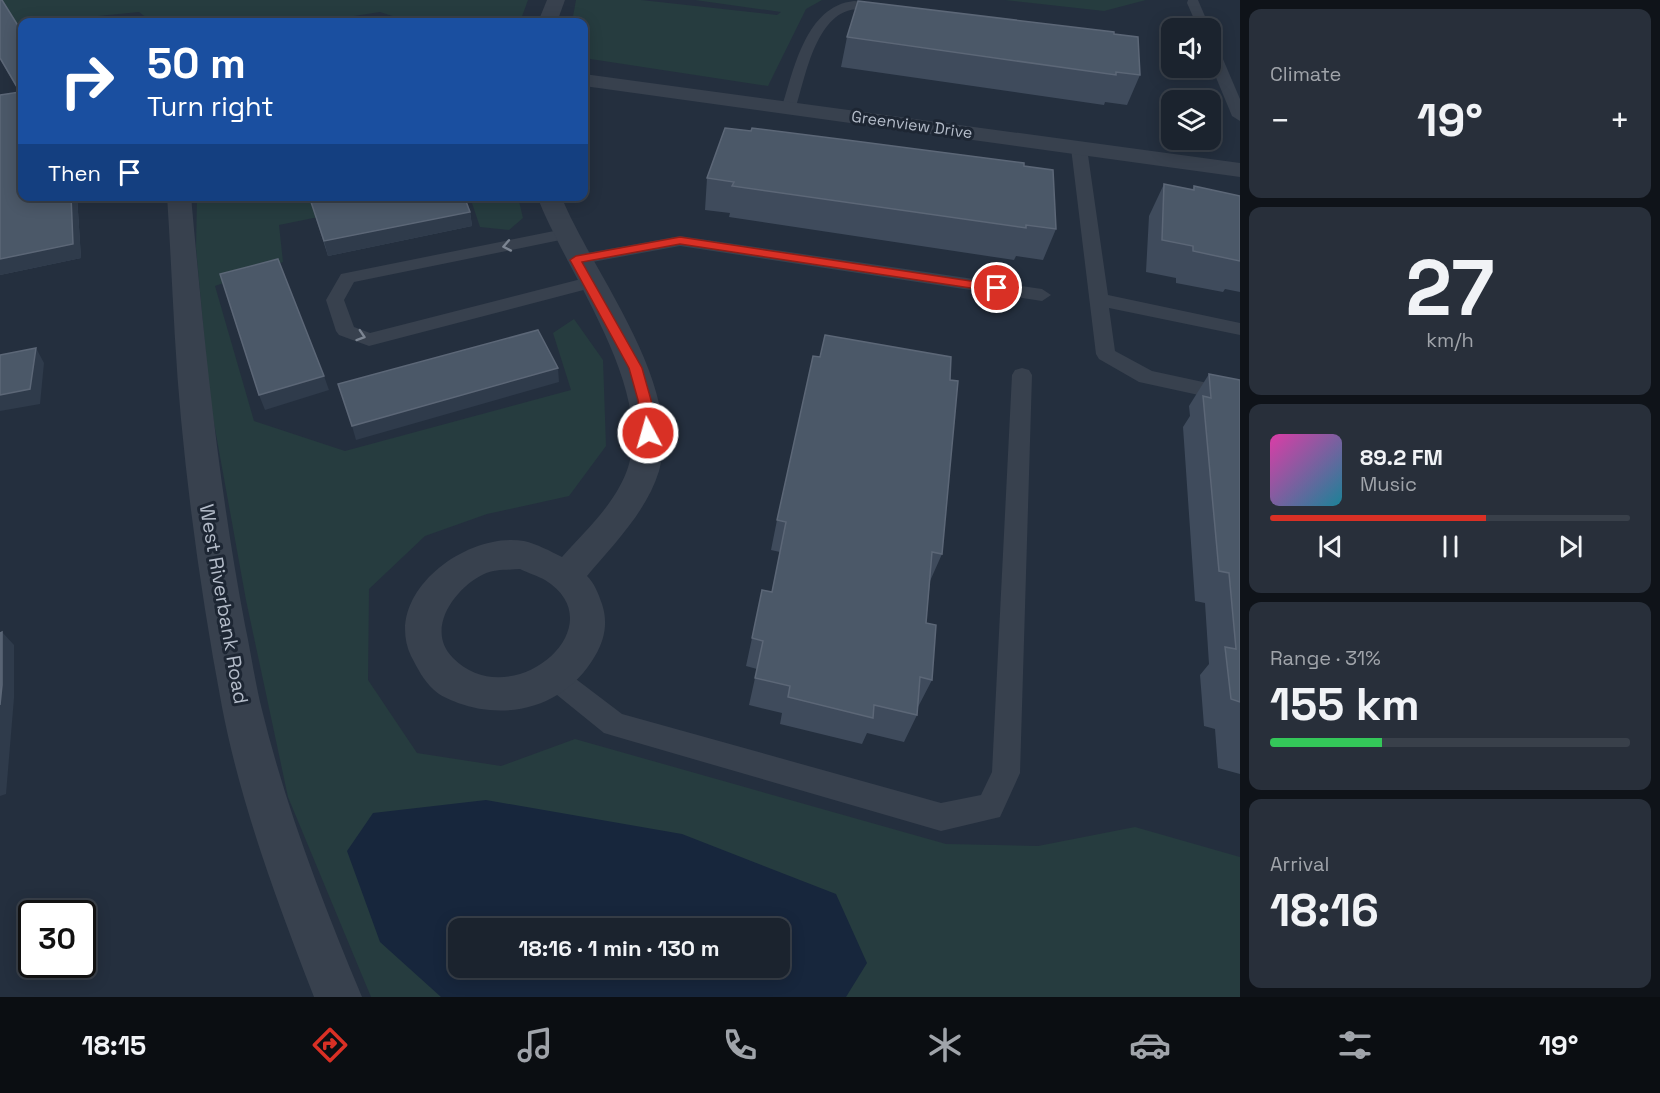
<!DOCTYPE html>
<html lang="en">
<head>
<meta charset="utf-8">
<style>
  :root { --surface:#1b232e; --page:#282f3a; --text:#f1f3f6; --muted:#a0a4aa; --line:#39404a; --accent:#d93025 }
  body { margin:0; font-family:"Space Grotesk",sans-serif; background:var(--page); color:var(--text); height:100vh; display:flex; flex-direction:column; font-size:22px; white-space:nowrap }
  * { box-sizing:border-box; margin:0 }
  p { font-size:20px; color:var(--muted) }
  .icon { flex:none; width:33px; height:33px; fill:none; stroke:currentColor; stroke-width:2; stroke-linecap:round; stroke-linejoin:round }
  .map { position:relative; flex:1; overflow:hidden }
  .side { display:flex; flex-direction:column; gap:9px; padding:9px; background:#0f1319; width:420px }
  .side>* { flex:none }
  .banner { position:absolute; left:18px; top:18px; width:570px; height:183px; border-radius:12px; box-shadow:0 3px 15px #0003,0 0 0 2px var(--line); background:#1a4fa0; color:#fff; overflow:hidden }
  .tools { position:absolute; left:1161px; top:18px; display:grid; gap:12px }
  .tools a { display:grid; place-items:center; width:60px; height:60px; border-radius:12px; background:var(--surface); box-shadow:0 3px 15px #0003,0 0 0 2px var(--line); font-size:30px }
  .speed { position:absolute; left:18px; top:900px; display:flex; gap:12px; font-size:30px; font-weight:700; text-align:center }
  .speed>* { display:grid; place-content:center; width:78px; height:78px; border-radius:50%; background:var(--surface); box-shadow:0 3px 15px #0003,0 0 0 2px var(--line); line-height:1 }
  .speed .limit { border:3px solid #111; border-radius:9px; background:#fff; color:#111 }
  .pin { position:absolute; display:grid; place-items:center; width:51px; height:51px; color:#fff; margin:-26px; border:3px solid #fff; border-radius:50%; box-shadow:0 2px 6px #0007 }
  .me { position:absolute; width:66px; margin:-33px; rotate:354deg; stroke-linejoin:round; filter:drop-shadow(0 0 4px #0008) }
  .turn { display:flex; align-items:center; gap:21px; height:126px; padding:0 30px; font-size:27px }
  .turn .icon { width:78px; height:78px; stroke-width:2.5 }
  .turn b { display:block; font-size:42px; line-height:51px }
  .then { display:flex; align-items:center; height:57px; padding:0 30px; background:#0003; gap:12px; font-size:22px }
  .big { font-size:45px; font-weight:700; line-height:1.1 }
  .side .widget { flex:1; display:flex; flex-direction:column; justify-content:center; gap:9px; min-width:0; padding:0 21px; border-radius:12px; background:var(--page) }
  .side .dial { align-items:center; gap:0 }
  .dial b { font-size:78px; line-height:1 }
  .song { display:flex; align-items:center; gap:18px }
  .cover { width:72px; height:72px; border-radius:9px; background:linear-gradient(135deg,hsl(320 70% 55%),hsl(190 70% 35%)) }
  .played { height:6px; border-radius:3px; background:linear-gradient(90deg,var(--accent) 60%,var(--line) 60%) }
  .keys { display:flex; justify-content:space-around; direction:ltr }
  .heat { display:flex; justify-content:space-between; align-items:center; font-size:33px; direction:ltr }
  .charge { height:9px; border-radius:4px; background:linear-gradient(90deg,#34c759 31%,var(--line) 0) }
  .trip { position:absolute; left:448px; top:918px; width:342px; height:60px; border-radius:12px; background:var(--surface); box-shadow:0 3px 15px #0003,0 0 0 2px var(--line); font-weight:700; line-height:60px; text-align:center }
  .menu { display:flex; height:96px; justify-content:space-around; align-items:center; background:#0b0e12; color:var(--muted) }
  .menu .icon { width:42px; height:42px }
  .menu .active { color:var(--accent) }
  .menu b { font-size:27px; color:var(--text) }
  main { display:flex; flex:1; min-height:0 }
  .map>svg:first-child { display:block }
  .green { fill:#263c3f; fill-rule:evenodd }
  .water { fill:#17263c; fill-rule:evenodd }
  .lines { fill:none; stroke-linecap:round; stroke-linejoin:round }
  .lane { fill:#38414e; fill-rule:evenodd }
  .street { fill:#38414e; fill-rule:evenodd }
  .wall { fill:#3f4b5c }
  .shaded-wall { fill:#2f3b4b }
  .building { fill:#4b5868; stroke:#5c6777; stroke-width:1.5 }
  .oneway { stroke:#7c8592 }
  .route { fill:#d93025; stroke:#8d1f18; stroke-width:1.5 }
  .labels { text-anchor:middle; stroke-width:6; stroke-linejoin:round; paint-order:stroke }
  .far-street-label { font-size:16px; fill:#b4bcc9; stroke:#1d2633 }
  .street-label { font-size:20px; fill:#b4bcc9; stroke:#1d2633 }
</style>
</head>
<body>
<main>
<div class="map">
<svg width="1240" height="997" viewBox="0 0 1240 997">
  <rect width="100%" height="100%" fill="#242f3e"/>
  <g class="green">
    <path d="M0,0h528l-8,22h-109l-31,-10 -65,10h-163l-13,-10 -122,12z"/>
    <path d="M576,0h65l136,15 4,-3 -86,-12h127l-16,9 -38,77 -184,-28v-36h-12z"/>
    <path d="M1005,0h141l-42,11z"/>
    <path d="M197,197h220l-138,28 4,37 -68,24 39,135 91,30 226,-61 -18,-57 21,-14 29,41 3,86 -37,50 -82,18 -62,22 -56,53 -1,91 49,73 84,13 74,-27 371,105 92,2 97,-19 105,30v140h-869l-83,-200 -42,-197 -36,-199 -14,-153zM459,928h321v40h-321z"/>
    <path d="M470,197h48l5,21 -14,12 -29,-3z"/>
  </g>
  <path class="water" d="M486,800l196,34 154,60 31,69 -21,34h-405l-61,-55 -33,-91 26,-38zM459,928h321v40h-321z"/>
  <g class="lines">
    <g class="lane">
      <path d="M1188,0h10l12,28h-12l-11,-25z"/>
      <path d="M854,1l32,3 6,4c-7,7 -21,2 -31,1 -44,-2 -55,66 -65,98l-2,3h-10l-2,-3c12,-38 24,-101 72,-106z"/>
      <path d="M1210,41l7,4 23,54v22l-8,-5 -22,-53z"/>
      <path d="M1079,143l8,5 21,147 132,28v12l-131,-27 6,43 37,20 88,19v14l-101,-22 -40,-23 -3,-5 -25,-206z"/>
      <path d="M564,229l6,1 3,4 -3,4 -216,44 -10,18 10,27 16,6 219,-56 9,6 -3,4 -226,59 -30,-11 -3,-4 -10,-31 15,-26z"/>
      <path d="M680,236l362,53 9,6 -9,6 -362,-55 -104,19 -9,-5 9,-5z"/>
      <path d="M1022,368l7,2 3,5 -12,398 -20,44 -59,14 -327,-95 -10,-3 -58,-47 -4,-8 4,-8 9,-4 9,4 58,44 319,89 40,-8 11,-23 20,-397 3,-5z"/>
    </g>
    <g class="street">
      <path d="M547,0h18l-8,22h-19z"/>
      <path d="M584,74l656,89v14l-656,-91z"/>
      <path d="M167,196h24c13,144 27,287 54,429 6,28 10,57 17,85 24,98 61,194 100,287h-48c-36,-93 -73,-191 -92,-290 -18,-95 -32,-192 -41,-288 -7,-74 -9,-149 -14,-223z"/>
      <path d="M537,196h24c33,80 123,188 98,275 -12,40 -46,74 -72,105 8,8 11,17 15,28 6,18 3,35 -7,52 -28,49 -85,66 -137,47 -9,-4 -18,-7 -24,-13 -11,-10 -16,-21 -23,-34 -29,-62 55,-125 113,-115 13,3 26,10 38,16 23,-26 51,-51 64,-84 32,-81 -60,-200 -89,-277zM520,569c8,4 18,7 25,11 74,46 -34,137 -92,78 -29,-29 3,-71 31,-84 11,-5 25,-4 36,-5z"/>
    </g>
  </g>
  <g class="wall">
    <path d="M0,0l22,32v164h55l4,62 -81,17v-180l19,-3 -19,-33z"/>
    <path d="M1114,34l26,41 -13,30 -22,-3 -1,3 -263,-38 6,-30z"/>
    <path d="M1024,166l32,63 -13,31 -27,-4 -2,4 -285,-43 1,-4 -25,-3 2,-32z"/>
    <path d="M1164,184l28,6 2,-4 46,10v96l-15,-3 -2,3 -47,-9v-5l-30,-6 3,-56z"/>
    <path d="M309,196h155l6,16 2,14 -144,30z"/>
    <path d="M1209,374l31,6v394l-22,-6 -3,-39 -11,-3 -4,-51 9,-11 -4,-61 -10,-2 -12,-174 7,-11 -1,-10z"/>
    <path d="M950,380l-8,174 -12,27 -4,42 6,57 -14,27 -1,8 -13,27 -37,-9 -5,11 -82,-20 2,-11 -33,-8 8,-36 -11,-3 6,-28 20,-46 8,-40 -9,-2 6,-30z"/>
  </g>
  <g class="shaded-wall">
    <path d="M71,196h6l4,62 -81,17v-16z"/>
    <path d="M470,212l2,14 -144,30 -4,-15z"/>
    <path d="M36,348l8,15 -4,41 -40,7v-16z"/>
    <path d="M558,368l1,14 -203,58 -4,-14z"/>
    <path d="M324,376l5,14 -64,20 -6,-15z"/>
    <path d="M2,632l12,13v53l-8,96 -6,2v-91z"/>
  </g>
  <g class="building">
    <path d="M0,0h2l20,32v164h49l2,48 -73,15v-164l20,-3 -20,-34z"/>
    <path d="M858,1l256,31v2l24,3 2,38 -24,-3v3l-269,-38z"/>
    <path d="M725,128l26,3 1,-3 95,12 177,23v3l29,4 3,59 -30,-4v3l-294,-42 2,-4 -27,-4z"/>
    <path d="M1164,184l30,6v-4l46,10v65l-47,-10v-5l-31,-6z"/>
    <path d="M309,196h155l6,16 -146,29z"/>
    <path d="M278,259l46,117 -65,19 -39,-121z"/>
    <path d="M538,330l20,38 -206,58 -14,-42z"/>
    <path d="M825,335l126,22 -1,23 8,1 -16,173 -10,-2 -6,71 10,2 -4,55 -12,-3 -3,38 -43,-10 -1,13 -85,-21 2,-11 -35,-8 8,-37 -11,-3 10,-48 10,2 14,-70 -9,-2 36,-164 7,1z"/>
    <path d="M36,348l-6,41 -30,6v-40z"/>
    <path d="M1209,374l31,6v322l-9,-3 -6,-52 11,2 -7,-76 -10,-2 -16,-175 8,2z"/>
    <path d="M2,632v53l-2,20v-72z"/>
  </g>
  <defs><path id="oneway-chevron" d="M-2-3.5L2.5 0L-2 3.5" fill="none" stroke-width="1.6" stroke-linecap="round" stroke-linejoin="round" transform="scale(1.5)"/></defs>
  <g class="oneway">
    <use href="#oneway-chevron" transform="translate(507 246) rotate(169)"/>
    <use href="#oneway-chevron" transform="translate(361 336) rotate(18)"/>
  </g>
  <path class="route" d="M680,237l317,48 6,3 -6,4 -317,-48 -98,18 60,106 9,32 4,33 -7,5 -6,-5 -4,-33 -9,-32 -59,-108 6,-4z"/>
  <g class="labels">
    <g class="far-street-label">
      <text transform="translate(912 124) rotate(8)" y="6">Greenview Drive</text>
    </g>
    <g class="street-label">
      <text transform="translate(224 604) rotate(80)" y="7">West Riverbank Road</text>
    </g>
  </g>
</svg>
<div class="tools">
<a><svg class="icon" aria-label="sound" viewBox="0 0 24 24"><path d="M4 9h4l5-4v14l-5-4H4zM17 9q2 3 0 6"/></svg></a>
<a><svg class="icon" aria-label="layers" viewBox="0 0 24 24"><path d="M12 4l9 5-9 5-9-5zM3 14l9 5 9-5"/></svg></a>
</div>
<div class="speed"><div class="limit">30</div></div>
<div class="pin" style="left:997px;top:288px;background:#d93025"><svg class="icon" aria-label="arrive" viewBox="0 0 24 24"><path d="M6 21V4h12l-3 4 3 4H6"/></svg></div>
<svg class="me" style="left:648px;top:433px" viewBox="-20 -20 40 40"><circle r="17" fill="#d93025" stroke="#fff" stroke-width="3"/><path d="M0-11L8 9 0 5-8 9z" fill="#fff"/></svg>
<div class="trip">18:16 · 1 min · 130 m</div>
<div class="banner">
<div class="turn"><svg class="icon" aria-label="right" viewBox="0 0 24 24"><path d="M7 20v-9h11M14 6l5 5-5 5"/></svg><div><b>50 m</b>Turn right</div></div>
<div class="then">Then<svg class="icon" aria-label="arrive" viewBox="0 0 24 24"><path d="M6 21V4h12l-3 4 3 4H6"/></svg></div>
</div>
</div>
<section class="side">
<div class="widget"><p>Climate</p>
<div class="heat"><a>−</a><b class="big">19°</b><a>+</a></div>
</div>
<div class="widget dial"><b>27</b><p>km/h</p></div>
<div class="widget">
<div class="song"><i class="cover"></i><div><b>89.2 FM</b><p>Music</p></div></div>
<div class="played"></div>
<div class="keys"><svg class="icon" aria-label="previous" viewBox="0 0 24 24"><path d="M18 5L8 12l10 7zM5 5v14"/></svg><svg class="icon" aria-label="pause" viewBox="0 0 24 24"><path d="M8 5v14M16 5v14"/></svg><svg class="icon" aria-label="next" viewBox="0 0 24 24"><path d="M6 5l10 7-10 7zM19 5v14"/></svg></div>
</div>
<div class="widget"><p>Range · 31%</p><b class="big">155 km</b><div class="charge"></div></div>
<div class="widget"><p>Arrival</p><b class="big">18:16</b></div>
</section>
</main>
<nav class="menu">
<b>18:15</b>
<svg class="icon active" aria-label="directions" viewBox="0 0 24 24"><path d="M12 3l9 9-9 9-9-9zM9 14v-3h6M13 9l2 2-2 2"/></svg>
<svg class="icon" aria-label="music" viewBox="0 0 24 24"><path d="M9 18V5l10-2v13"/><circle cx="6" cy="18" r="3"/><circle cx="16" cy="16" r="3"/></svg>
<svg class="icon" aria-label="phone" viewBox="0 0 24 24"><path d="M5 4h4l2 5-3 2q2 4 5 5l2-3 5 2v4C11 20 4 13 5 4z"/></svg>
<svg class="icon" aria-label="climate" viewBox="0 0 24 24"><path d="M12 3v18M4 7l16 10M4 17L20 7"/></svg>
<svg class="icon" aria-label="car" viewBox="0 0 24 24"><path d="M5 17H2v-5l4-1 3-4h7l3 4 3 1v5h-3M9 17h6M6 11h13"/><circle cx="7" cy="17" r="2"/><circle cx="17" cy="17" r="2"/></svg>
<svg class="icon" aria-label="filters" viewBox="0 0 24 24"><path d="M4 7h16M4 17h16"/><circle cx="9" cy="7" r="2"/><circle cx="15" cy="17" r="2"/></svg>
<b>19°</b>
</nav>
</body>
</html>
